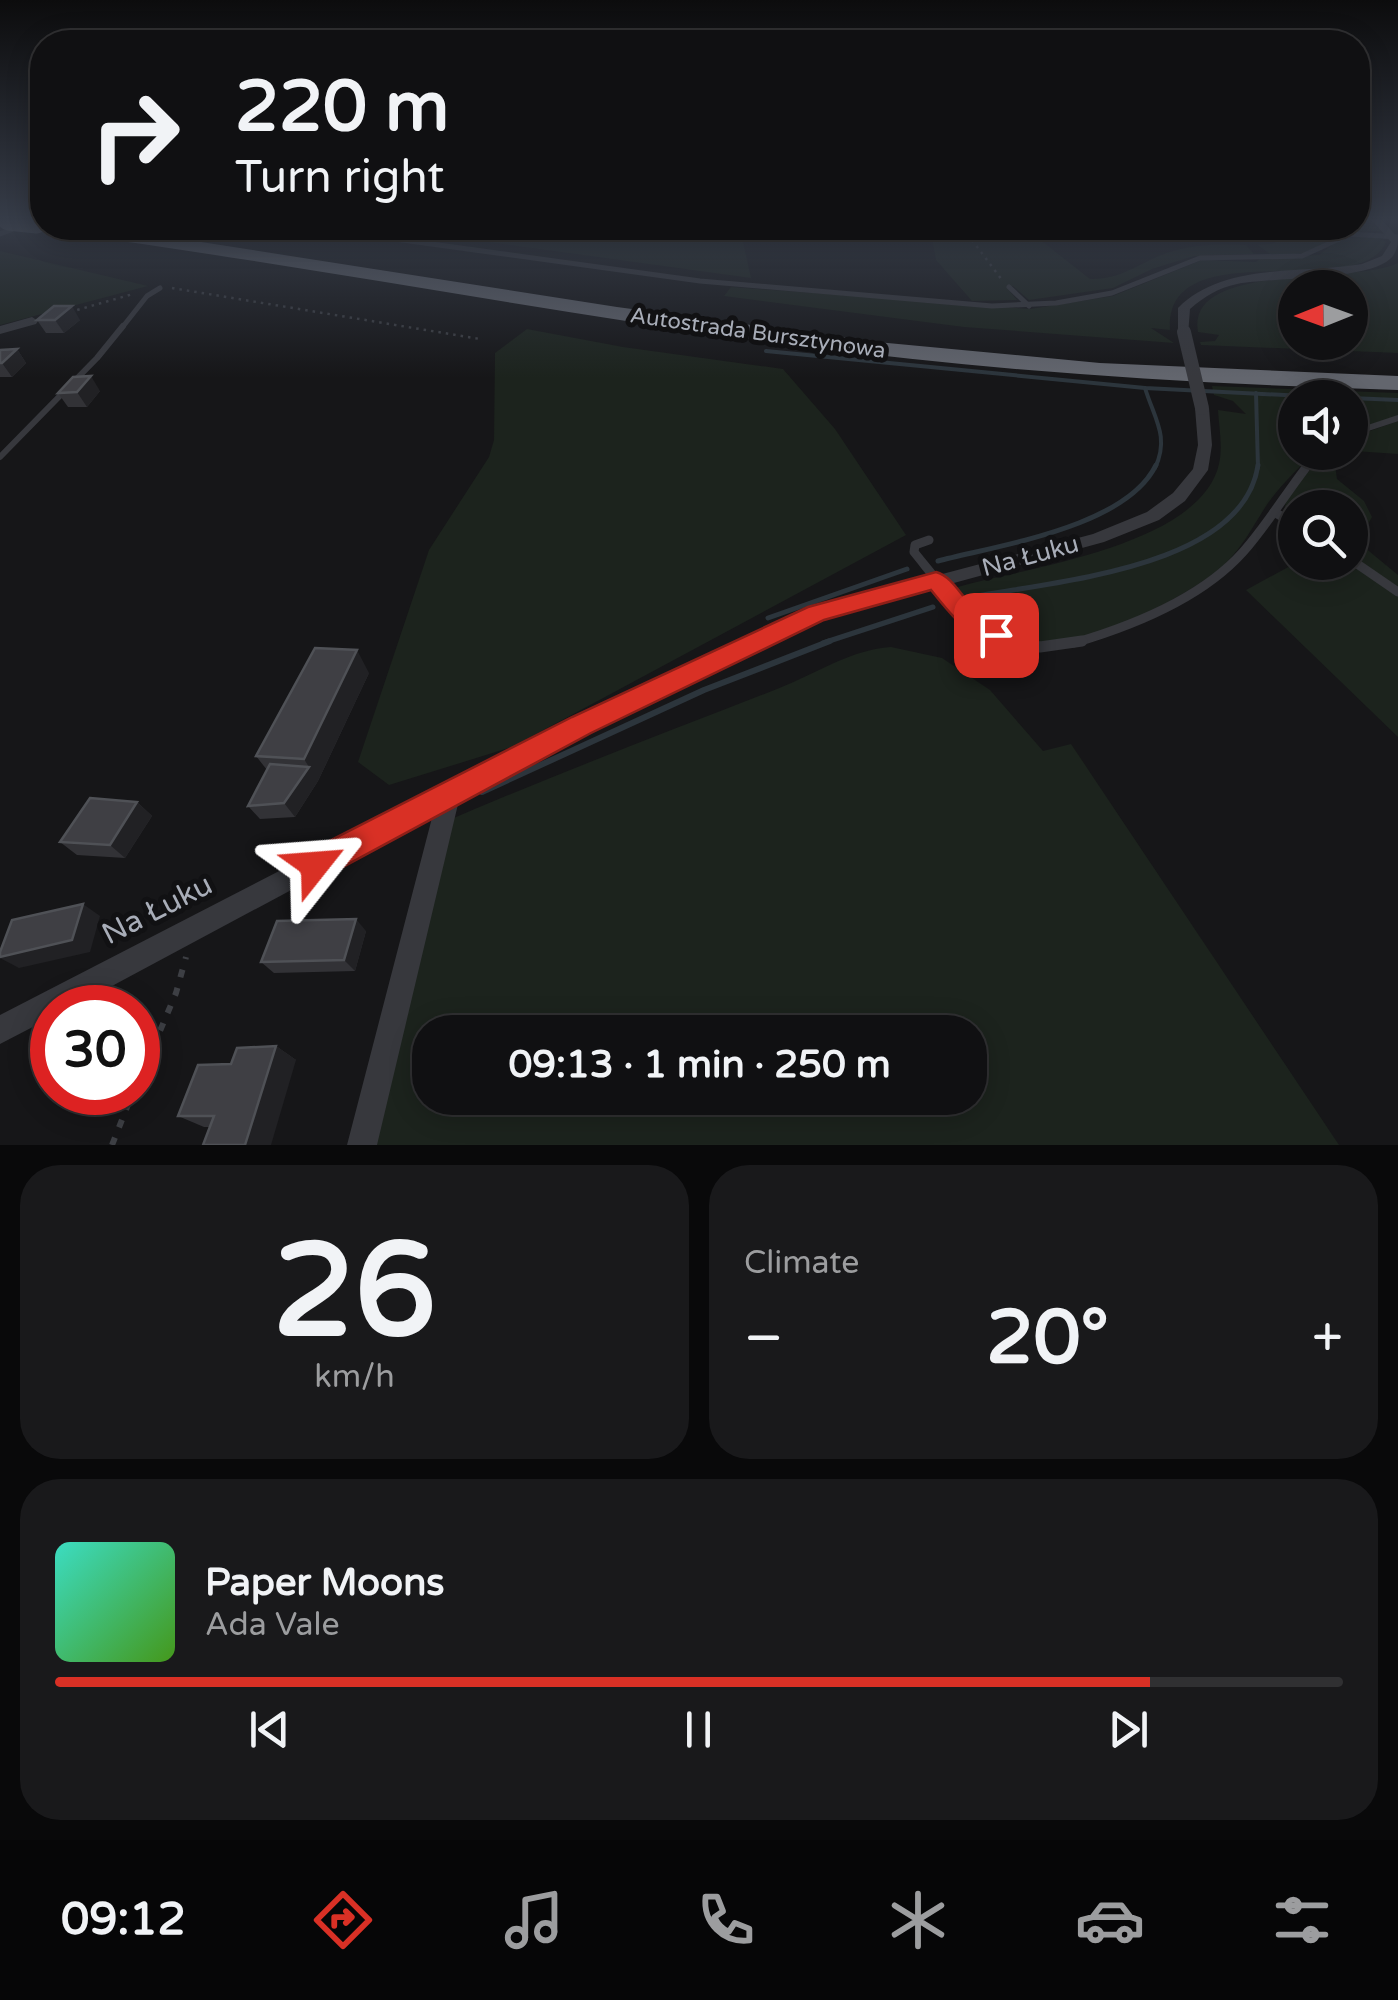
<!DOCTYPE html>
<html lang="en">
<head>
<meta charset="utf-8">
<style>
  :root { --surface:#101012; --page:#19191b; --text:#f1f3f6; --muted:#9c9d9f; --line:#303032; --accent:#d93025 }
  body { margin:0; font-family:"Varela Round",sans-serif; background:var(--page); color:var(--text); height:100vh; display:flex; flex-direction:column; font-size:38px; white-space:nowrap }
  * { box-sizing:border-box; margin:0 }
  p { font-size:32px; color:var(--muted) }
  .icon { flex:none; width:55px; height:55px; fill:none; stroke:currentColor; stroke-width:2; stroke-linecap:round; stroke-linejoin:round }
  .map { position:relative; height:1145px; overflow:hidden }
  .panel { display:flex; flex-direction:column; gap:20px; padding:20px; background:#09090a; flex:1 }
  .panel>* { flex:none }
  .hud { position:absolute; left:30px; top:30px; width:1340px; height:210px; border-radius:40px; box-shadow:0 5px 25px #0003,0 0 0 2px var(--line); background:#101012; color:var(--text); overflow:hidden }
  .needle { width:65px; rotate:269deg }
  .buttons { position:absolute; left:1278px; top:270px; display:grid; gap:20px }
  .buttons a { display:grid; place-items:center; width:90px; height:90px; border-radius:50%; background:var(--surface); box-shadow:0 5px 25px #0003,0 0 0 2px var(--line); font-size:50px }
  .speed { position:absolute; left:30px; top:985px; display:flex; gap:20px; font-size:50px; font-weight:700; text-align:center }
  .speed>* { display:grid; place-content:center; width:130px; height:130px; border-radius:50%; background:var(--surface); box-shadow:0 5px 25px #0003,0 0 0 2px var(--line); line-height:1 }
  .speed .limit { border:15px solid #d22; background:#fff; color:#111 }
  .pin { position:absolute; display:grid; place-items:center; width:85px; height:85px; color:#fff; margin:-42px; border-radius:20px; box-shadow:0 5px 15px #0006 }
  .me { position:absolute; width:110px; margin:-55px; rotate:62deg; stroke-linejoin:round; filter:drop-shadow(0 0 8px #0008) }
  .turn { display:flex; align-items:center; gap:35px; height:210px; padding:0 40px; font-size:45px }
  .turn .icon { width:130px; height:130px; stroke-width:2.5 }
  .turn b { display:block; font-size:70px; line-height:85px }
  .big { font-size:75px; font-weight:800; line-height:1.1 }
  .panel .tile { flex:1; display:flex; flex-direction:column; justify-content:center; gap:15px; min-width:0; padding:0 35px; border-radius:40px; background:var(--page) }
  .panel .dial { align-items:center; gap:0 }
  .dial b { font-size:130px; line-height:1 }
  .song { display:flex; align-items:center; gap:30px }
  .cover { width:120px; height:120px; border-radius:15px; background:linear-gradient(135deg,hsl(170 70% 55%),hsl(100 70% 35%)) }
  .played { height:10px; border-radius:5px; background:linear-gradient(90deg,var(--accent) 85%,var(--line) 85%) }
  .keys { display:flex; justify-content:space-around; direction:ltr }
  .heat { display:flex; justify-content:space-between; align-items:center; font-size:55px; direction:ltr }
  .panel .tiles { flex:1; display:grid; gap:20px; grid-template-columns:1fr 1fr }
  .tile:last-child { grid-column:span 2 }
  .trip { position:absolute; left:412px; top:1015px; width:575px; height:100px; border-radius:40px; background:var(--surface); box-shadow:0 5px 25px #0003,0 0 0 2px var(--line); font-weight:800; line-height:100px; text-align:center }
  .menu { display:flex; height:160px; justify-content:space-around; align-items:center; background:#060607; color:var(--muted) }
  .menu .icon { width:70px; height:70px }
  .menu .on { color:var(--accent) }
  .menu b { font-size:45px; color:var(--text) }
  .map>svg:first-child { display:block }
  .green { fill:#1c231d; fill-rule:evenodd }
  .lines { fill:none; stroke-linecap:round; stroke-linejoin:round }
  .stream-far2 { stroke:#2c353c; stroke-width:4 }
  .stream-far1 { stroke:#2c353c; stroke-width:5 }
  .stream { stroke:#2c353c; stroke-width:6 }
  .path-far1 { stroke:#3d3f44; stroke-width:2.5; stroke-dasharray:2.5 5; stroke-linecap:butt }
  .path { stroke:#3d3f44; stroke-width:6; stroke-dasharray:8 11; stroke-linecap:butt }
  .service-far3 { stroke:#37383d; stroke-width:5 }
  .service-far2 { stroke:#37383d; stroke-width:6 }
  .service-far1 { stroke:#37383d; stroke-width:9 }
  .service { stroke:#37383d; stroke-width:11 }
  .minor { fill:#37383d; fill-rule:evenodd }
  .motorway { fill:#63666e; fill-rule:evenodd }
  .minor-bridge { stroke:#37383d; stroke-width:14 }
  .motorway-bridge { stroke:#63666e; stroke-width:19 }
  .wall { fill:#323236 }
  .shaded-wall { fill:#212124 }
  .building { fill:#3f3f44; stroke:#4f5156; stroke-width:2.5 }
  .route { fill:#d93025; stroke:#8d1f18; stroke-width:2.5 }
  .labels { text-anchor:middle; stroke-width:10; stroke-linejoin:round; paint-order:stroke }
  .far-street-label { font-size:22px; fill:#a8adb8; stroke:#111113 }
  .street-label { font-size:25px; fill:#a8adb8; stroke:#111113 }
  .near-street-label { font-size:30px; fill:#a8adb8; stroke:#111113 }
</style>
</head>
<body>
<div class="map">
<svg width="1398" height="1145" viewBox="0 0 1398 1145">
  <rect width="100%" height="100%" fill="#161618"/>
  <g class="green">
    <path d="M1358,218h8l15,13 -38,1 -33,20 -15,2h-25l-12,-9c22,0 22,-7 40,-12 20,-5 39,-5 60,-5z"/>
    <path d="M479,228h261l11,50 -270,-37z"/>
    <path d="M925,228h100l65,51c33,1 52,-19 83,-28 24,-7 49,-7 73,-6l8,9 -60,2 -42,13 -39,19 -84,12 -16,-14 -6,2 10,12 -45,1 -36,-41 -4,-22z"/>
    <path d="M1374,235l12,7c-25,62 -222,-13 -216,88l-19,-2 23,15 -210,-16 -240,-31 7,-9 299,22 83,-13 89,-36 54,2 5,-4 58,-3 21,-16z"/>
    <path d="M0,251l148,35 -148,39z"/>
    <path d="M1398,263v90l-197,-8 -1,-3 15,-1 4,-6 -21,-3c-13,-71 157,-47 200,-69zM1295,288h55v54h-55z"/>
    <path d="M527,329l96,18 160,22 52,60 71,106 -394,212 -123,38 -31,-23 71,-212 60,-93 5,-17 1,-87z"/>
    <path d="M1212,386l186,7v23l-48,15v-33h-55v54l20,1c-16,14 -34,32 -47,50 -14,21 -25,44 -44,62 -35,32 -134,80 -181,79 -35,-1 -63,-23 -86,-47l1,-10c69,-20 242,-41 261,-123 4,-18 0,-36 -1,-54l28,4 -13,-13 -19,-6z"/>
    <path d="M1398,421v33l-44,-3 -20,8 3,20 27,22 8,16 -14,25 40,33v162l-152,-147 46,-25 78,5 -20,-14v-48h-55v11l-11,-7c2,-23 29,-44 44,-59l22,-1v-14z"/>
    <path d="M891,647l51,11 48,32 53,61 28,-7 268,401h-977l80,-322c111,-48 223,-90 335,-134 39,-15 72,-39 114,-42zM430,1032h540v66h-540z"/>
  </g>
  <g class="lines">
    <g class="stream-far2">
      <path d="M766,351l379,37 198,10"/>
      <path d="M1145,388c9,30 25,49 10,80"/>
      <path d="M1256,393l2,75"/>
      <path d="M1350,398l48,2"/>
    </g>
    <g class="stream-far1">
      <path d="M938,561c61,-16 188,-34 218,-96"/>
      <path d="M972,597c83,-16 271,-29 286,-132"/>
      <path d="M768,618l139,-49"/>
      <path d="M823,643l110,-36"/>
    </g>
    <path class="stream" d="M482,792l222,-102 126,-49"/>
    <g class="path-far1">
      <path d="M963,228l39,52"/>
      <path d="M172,288l308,51"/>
      <path d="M70,312l63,-18"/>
    </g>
    <g class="path">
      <path d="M138,1083l38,-90 10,-36"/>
      <path d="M112,1145l21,-53"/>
    </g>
    <g class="service-far3">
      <path d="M315,228l385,53 292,25 64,-3 56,-10 88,-35 102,-2 48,-22 48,3"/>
      <path d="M0,234l16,-6"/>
      <path d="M1009,287l20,19"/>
      <path d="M121,329l26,-33 13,-8"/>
    </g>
    <g class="service-far2">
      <path d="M1350,434l48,-16"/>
      <path d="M0,457l97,-99 26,-32"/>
      <path d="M1306,468l14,-16"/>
    </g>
    <g class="service-far1">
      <path d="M1274,512l21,12"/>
      <path d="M929,540l-14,5 -1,7c28,34 61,83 108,91"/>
      <path d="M1350,559l48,33"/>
      <path d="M1074,643c58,-17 127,-44 169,-91 24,-27 43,-59 65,-87"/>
    </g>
    <path class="service" d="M1012,641l28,6 42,-6"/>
    <g class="minor">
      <path d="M1370,218h10l18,20c0,8 -2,16 -8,21 -24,22 -118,18 -153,25 -19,4 -32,12 -47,25l-2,26 -10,-3v-24c45,-46 125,-34 184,-44l20,-8 9,-14z"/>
      <path d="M32,317l6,4 -2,3 -36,10v-8z"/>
      <path d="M1202,404l7,4 3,37 -4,25 -23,31 -26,19 -55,22 -282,77 -234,112 -129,69 -82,345h-30l86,-331 -362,194h-19v9l-52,27v-29l574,-296 236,-110 283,-75 54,-22 26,-19 20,-24 5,-24 -3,-37z"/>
    </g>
    <path class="motorway" d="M55,228h42l59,7 461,72 260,35 223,21 298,13v14c-199,-6 -398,-18 -595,-44 -248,-32 -493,-80 -740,-113z"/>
    <path class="minor-bridge" d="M1184,332l18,76"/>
    <path class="motorway-bridge" d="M8,221l29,3"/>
  </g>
  <g class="wall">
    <path d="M37,320h43l-16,13h-18z"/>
    <path d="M17,349l9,14 -14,14h-12v-27z"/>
    <path d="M100,391l-13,16h-19l-10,-14z"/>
    <path d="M369,673l-51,108 -23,36 -35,2 -12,-13 19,-36 -11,-14z"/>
    <path d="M137,802l15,14 -27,42 -48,-3 -17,-13z"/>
    <path d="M366,931l-11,40 -81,2 -13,-11z"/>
    <path d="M276,1046l20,14 -86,67h-6l-26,-11 53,-52z"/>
  </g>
  <g class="shaded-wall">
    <path d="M72,306l8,14 -16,13 -9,-13z"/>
    <path d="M17,349l9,14 -14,14 -10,-14z"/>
    <path d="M91,376l9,15 -13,16 -10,-15z"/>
    <path d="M357,650l12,23 -51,108 -23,36 -11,-14 25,-36 -5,-8z"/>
    <path d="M137,802l15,14 -27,42 -15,-13z"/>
    <path d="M83,904l17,12 -10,36 -71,16 -19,-10z"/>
    <path d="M356,919l10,12 -11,40 -11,-11z"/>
    <path d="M276,1046l20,14 -25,85h-26z"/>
  </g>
  <g class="building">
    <path d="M54,306h18l-17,14h-18z"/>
    <path d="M17,349l-15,14h-2v-13z"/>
    <path d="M91,376l-14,16 -19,1 15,-16z"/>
    <path d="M315,648l42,2 -53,109 -48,-3z"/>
    <path d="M270,764l39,3 -25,36 -36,3z"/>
    <path d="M90,798l47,4 -27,43 -50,-3z"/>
    <path d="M83,904l-11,36 -72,17v-5l12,-32z"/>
    <path d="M356,919l-12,41 -83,2 16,-41z"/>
    <path d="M276,1046l-31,99h-42l11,-29h-36l20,-51 33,-1 6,-16z"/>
  </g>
  <linearGradient id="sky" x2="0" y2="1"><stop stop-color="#0c0c0d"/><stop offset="0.58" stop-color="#363c48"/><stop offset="1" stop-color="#363c48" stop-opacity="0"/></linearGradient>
  <rect width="1398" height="378" fill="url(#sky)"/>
  <path class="route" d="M936,572c18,5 26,27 41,39 11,8 24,11 32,24l-4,6c-29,10 -58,-32 -74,-51l-107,30 -233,113 -265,143 -11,4 -11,-4 -5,-11 5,-11 268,-137 236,-110z"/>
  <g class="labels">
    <g class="far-street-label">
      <text transform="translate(758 332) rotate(8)" y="8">Autostrada Bursztynowa</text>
    </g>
    <g class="street-label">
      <text transform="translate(1030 555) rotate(-15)" y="9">Na Łuku</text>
    </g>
    <g class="near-street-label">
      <text transform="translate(157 909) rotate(-27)" y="10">Na Łuku</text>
    </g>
  </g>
</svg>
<div class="buttons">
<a><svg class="needle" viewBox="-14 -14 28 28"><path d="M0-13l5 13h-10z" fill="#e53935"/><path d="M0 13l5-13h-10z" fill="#9c9d9f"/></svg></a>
<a><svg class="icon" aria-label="sound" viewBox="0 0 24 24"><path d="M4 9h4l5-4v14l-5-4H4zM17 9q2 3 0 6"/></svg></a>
<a><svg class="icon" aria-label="search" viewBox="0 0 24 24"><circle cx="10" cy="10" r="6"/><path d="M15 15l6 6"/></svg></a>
</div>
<div class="speed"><div class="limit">30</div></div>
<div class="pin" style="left:996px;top:635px;background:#d93025"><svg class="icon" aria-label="arrive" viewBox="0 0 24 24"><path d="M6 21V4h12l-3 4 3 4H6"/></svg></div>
<svg class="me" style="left:315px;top:865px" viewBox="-20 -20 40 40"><path d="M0-17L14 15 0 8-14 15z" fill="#d93025" stroke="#fff" stroke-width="4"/></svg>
<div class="trip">09:13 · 1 min · 250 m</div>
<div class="hud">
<div class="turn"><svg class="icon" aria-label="right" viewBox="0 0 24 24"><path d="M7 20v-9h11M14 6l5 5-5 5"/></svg><div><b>220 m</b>Turn right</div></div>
</div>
</div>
<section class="panel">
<div class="tiles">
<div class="tile dial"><b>26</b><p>km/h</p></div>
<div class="tile"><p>Climate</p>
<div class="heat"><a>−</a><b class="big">20°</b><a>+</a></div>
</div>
<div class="tile">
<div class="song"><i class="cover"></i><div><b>Paper Moons</b><p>Ada Vale</p></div></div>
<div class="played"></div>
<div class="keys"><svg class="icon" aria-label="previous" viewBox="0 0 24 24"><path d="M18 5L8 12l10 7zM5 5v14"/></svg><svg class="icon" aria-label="pause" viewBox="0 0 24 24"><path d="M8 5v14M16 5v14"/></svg><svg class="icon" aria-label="next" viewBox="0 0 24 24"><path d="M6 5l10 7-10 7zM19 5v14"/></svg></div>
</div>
</div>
</section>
<nav class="menu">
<b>09:12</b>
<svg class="icon on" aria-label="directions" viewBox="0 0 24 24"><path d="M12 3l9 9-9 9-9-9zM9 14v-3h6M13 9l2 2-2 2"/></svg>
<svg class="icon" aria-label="music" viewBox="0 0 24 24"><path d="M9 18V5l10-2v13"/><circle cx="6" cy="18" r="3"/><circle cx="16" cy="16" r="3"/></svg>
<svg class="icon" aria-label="phone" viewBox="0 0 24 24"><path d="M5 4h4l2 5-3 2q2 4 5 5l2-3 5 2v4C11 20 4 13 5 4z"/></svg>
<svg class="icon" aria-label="climate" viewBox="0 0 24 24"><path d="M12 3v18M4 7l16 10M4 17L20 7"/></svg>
<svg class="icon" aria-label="car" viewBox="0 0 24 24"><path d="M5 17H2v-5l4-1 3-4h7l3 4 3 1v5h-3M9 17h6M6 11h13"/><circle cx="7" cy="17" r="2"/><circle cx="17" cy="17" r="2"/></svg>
<svg class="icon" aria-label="filters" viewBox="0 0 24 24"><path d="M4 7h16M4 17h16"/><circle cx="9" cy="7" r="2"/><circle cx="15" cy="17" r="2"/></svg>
</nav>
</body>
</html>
